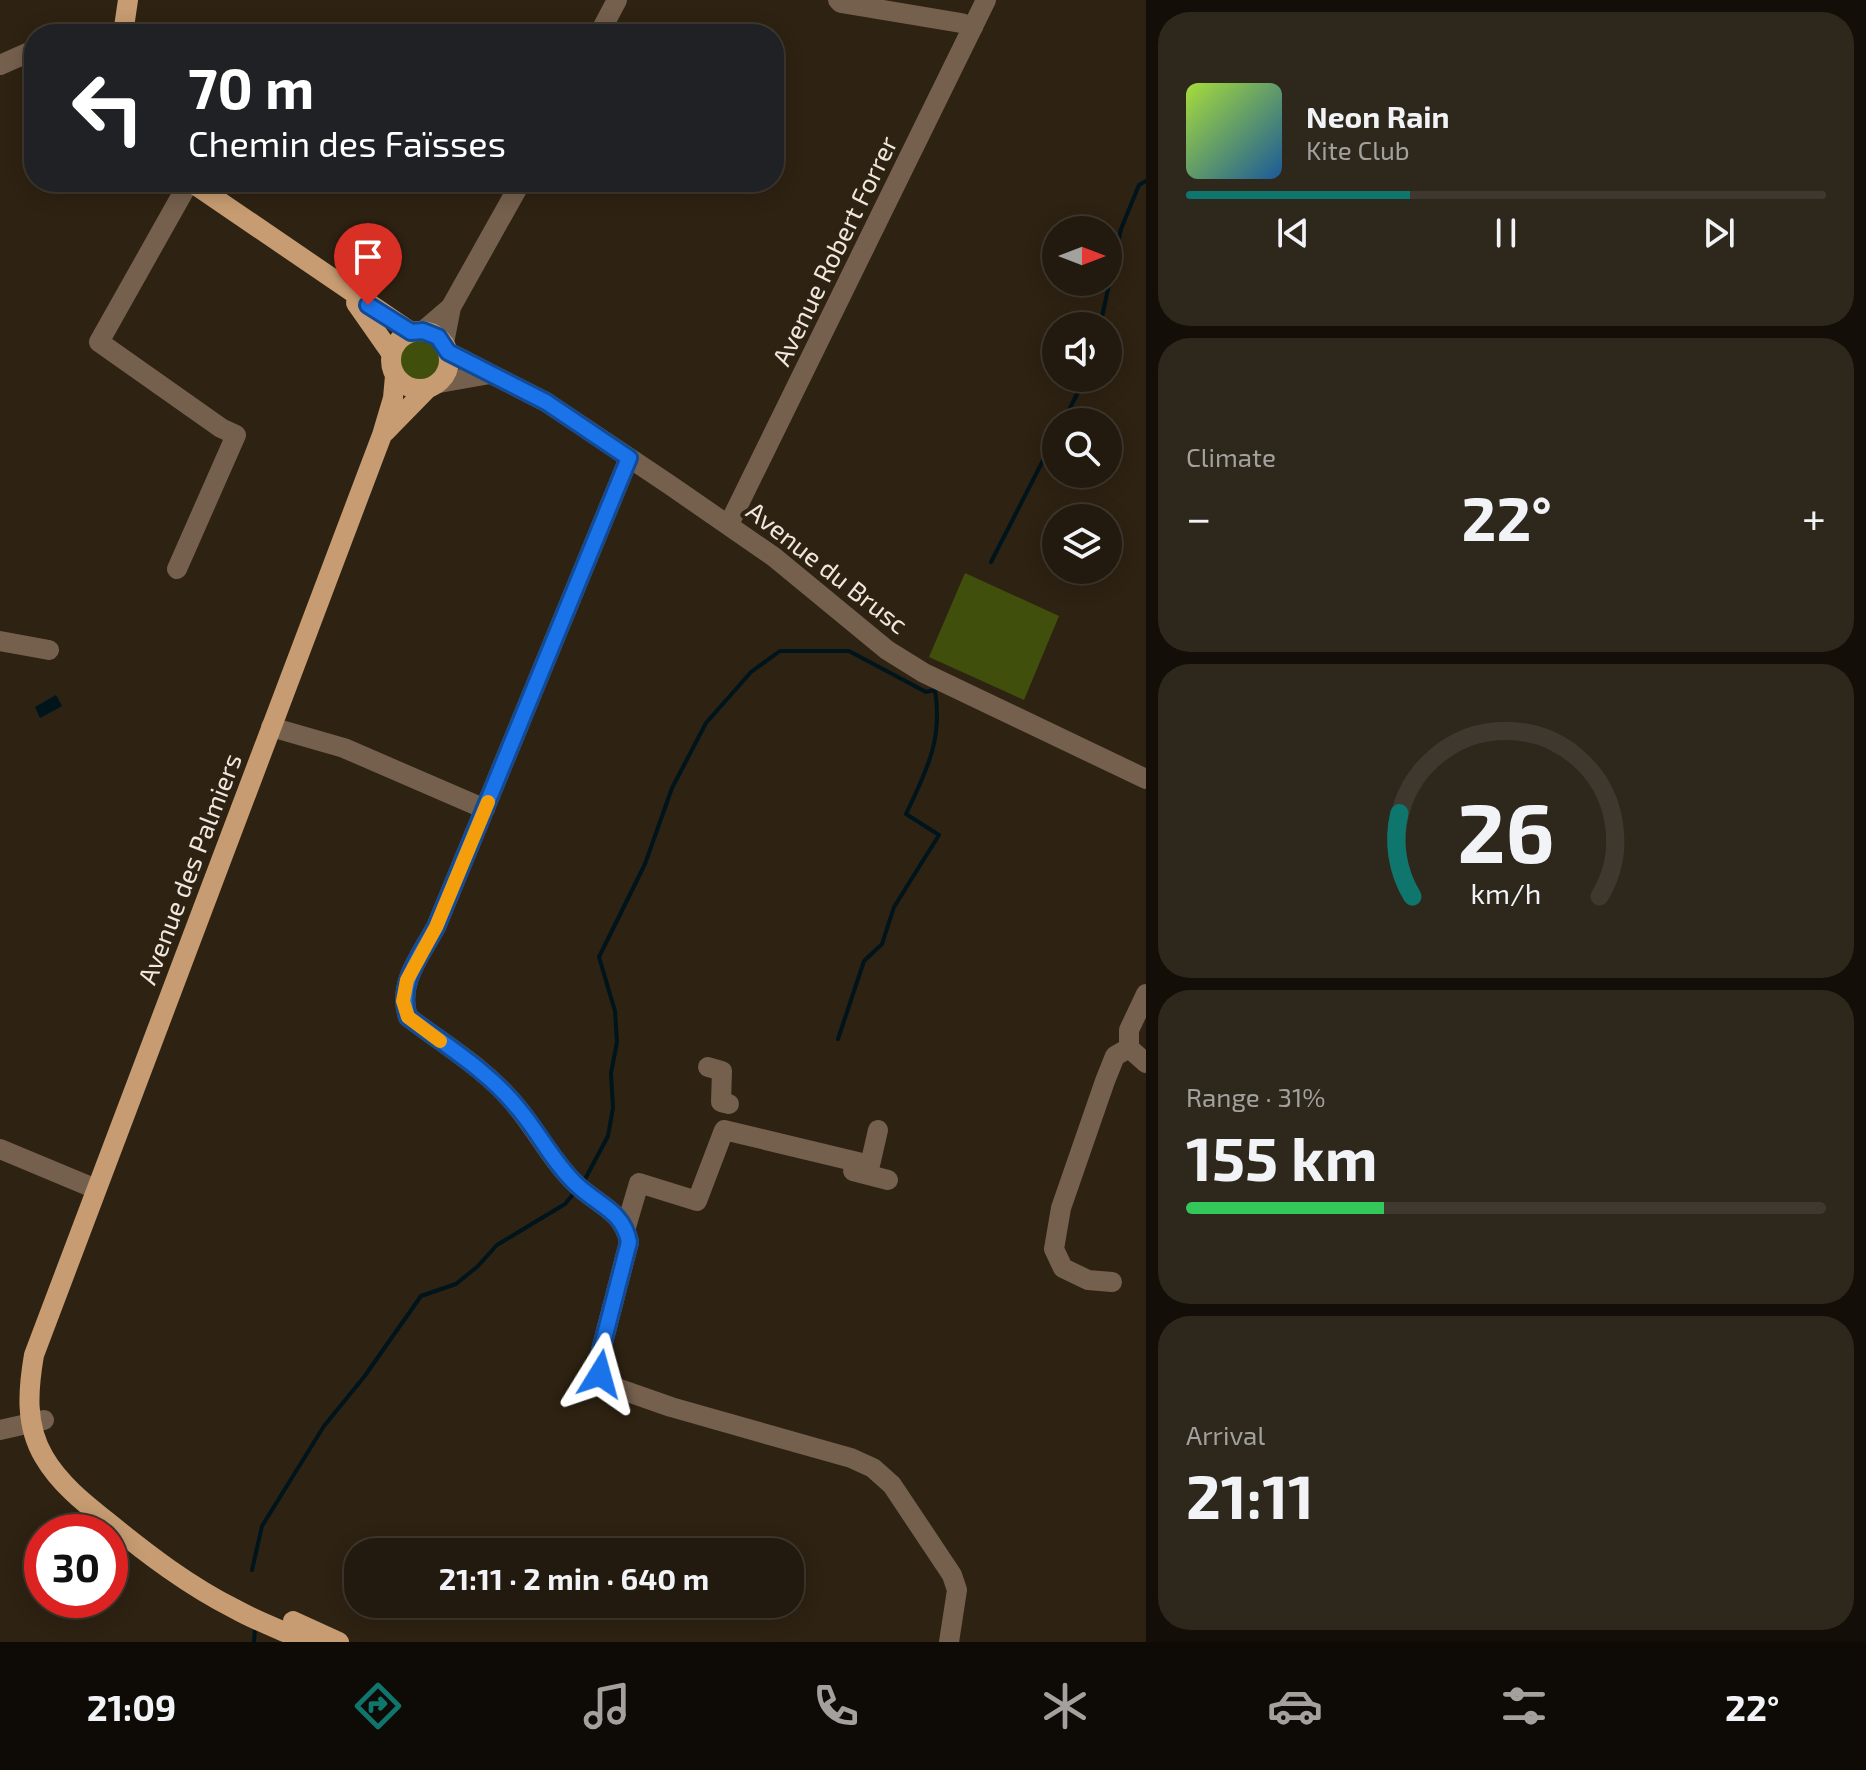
<!DOCTYPE html>
<html lang="en">
<head>
<meta charset="utf-8">
<style>
  :root { --surface:#221a0e; --page:#2e271c; --text:#f1f3f6; --muted:#a2a19e; --line:#3f382e; --accent:#0f766e }
  body { margin:0; font-family:"Exo 2",sans-serif; background:var(--page); color:var(--text); height:100vh; display:flex; flex-direction:column; font-size:30px; white-space:nowrap }
  * { box-sizing:border-box; margin:0 }
  p { font-size:26px; color:var(--muted) }
  .icon { flex:none; width:44px; height:44px; fill:none; stroke:currentColor; stroke-width:2; stroke-linecap:round; stroke-linejoin:round }
  .map { position:relative; flex:1; overflow:hidden }
  .details { display:flex; flex-direction:column; gap:12px; padding:12px; background:#130e08; width:720px }
  .details>* { flex:none }
  .hud { position:absolute; left:24px; top:24px; width:760px; height:168px; border-radius:32px; box-shadow:0 4px 20px #0003,0 0 0 2px var(--line); background:#202124; color:#fff; overflow:hidden }
  .needle { width:52px; rotate:90deg }
  .tools { position:absolute; left:1042px; top:216px; display:grid; gap:16px }
  .tools a { display:grid; place-items:center; width:80px; height:80px; border-radius:50%; background:var(--surface); box-shadow:0 4px 20px #0003,0 0 0 2px var(--line); font-size:40px }
  .speed { position:absolute; left:24px; top:1514px; display:flex; gap:16px; font-size:40px; font-weight:700; text-align:center }
  .speed>* { display:grid; place-content:center; width:104px; height:104px; border-radius:50%; background:var(--surface); box-shadow:0 4px 20px #0003,0 0 0 2px var(--line); line-height:1 }
  .speed .limit { border:12px solid #d22; background:#fff; color:#111 }
  .pin { position:absolute; display:grid; place-items:center; width:68px; height:68px; color:#fff; margin:-82px -34px; border-radius:50% 50% 50% 0; rotate:-45deg; box-shadow:0 0 8px #0007 }
  .pin .icon { rotate:45deg }
  .me { position:absolute; width:88px; margin:-44px; rotate:8deg; stroke-linejoin:round; filter:drop-shadow(0 0 6px #0008) }
  .turn { display:flex; align-items:center; gap:28px; height:168px; padding:0 32px; font-size:36px }
  .turn .icon { width:104px; height:104px; stroke-width:2.5 }
  .turn b { display:block; font-size:56px; line-height:68px }
  .big { font-size:60px; font-weight:700; line-height:1.1 }
  .details .card { flex:1; display:flex; flex-direction:column; justify-content:center; gap:12px; min-width:0; padding:0 28px; border-radius:32px; background:var(--page) }
  .details .dial { align-items:center; gap:0 }
  .dial svg { height:208px; overflow:visible; fill:none; stroke:var(--line); stroke-width:7; stroke-linecap:round; text-anchor:middle }
  .dial text { fill:var(--text); stroke:none }
  .song { display:flex; align-items:center; gap:24px }
  .cover { width:96px; height:96px; border-radius:12px; background:linear-gradient(135deg,hsl(80 70% 55%),hsl(210 70% 35%)) }
  .played { height:8px; border-radius:4px; background:linear-gradient(90deg,var(--accent) 35%,var(--line) 35%) }
  .keys { display:flex; justify-content:space-around; direction:ltr }
  .heat { display:flex; justify-content:space-between; align-items:center; font-size:44px; direction:ltr }
  .charge { height:12px; border-radius:6px; background:linear-gradient(90deg,#34c759 31%,var(--line) 0) }
  .trip { position:absolute; left:344px; top:1538px; width:460px; height:80px; border-radius:32px; background:var(--surface); box-shadow:0 4px 20px #0003,0 0 0 2px var(--line); font-weight:700; line-height:80px; text-align:center }
  .dock { display:flex; height:128px; justify-content:space-around; align-items:center; background:#0e0a06; color:var(--muted) }
  .dock .icon { width:56px; height:56px }
  .dock .on { color:var(--accent) }
  .dock b { font-size:36px; color:var(--text) }
  main { display:flex; flex:1; min-height:0 }
  .map>svg:first-child { display:block }
  .green { fill:#404f0c }
  .water { fill:#00141c }
  .lines { fill:none; stroke-linecap:round; stroke-linejoin:round }
  .stream { stroke:#00141c; stroke-width:4 }
  .minor { stroke:#75604d; stroke-width:20 }
  .major { stroke:#c79c72; stroke-width:20 }
  .route-casing { stroke:#114b97; stroke-width:20 }
  .route { stroke:#1a73e8; stroke-width:14 }
  .slow { stroke:#f59e0b; stroke-width:14 }
  .labels { text-anchor:middle; stroke-width:8; stroke-linejoin:round; paint-order:stroke }
  .street-label { font-size:26px; fill:#f0e8de; stroke:#2e2212 }
</style>
</head>
<body>
<main>
<div class="map">
<svg width="1146" height="1642" viewBox="0 0 1146 1642">
  <rect width="100%" height="100%" fill="#2e2212"/>
  <g class="green">
    <circle cx="419" cy="361" r="28"/>
    <path d="M965,573l94,43 -35,84 -95,-43z"/>
  </g>
  <path class="water" d="M56,695l6,11 -22,12 -5,-11z"/>
  <g class="lines">
    <g class="stream">
      <path d="M1100,326l21,-97 18,-44 7,-4"/>
      <path d="M1063,422l22,-44"/>
      <path d="M991,562l65,-127"/>
      <path d="M583,1183l25,-47 5,-28 -2,-35 6,-31 -2,-31 -16,-54 46,-93 27,-76 34,-65 45,-51 29,-21h69l77,41 9,-2c8,49 -8,80 -29,124l33,21 -45,72 -12,37 -18,17 -26,78"/>
      <path d="M252,1570l10,-44 62,-100 40,-49 57,-81 35,-12 22,-18 19,-21 68,-41 10,-12"/>
      <path d="M254,1642l1,-14"/>
    </g>
    <g class="minor">
      <path d="M838,0l3,3 120,20 12,4"/>
      <path d="M599,34l18,-34"/>
      <path d="M0,65l34,-15"/>
      <path d="M423,331l28,-24"/>
      <path d="M444,343l7,-36 70,-125"/>
      <path d="M448,352l98,50 124,83 104,72 113,93 37,23 222,106"/>
      <path d="M439,383l51,-9"/>
      <path d="M629,458l-193,469c-16,29 -39,57 -28,90 37,28 81,54 109,90 20,24 37,57 60,78 21,20 46,26 52,57l-30,116 1,16 11,12 60,21 180,51 22,10 19,17 60,90 5,15 -8,52"/>
      <path d="M729,524l257,-524"/>
      <path d="M177,569l59,-134 -15,-7 -122,-86 90,-160"/>
      <path d="M0,641l49,9"/>
      <path d="M271,727l73,21 141,61"/>
      <path d="M1146,994l-17,36v18l17,15"/>
      <path d="M708,1067l14,4 -1,31 8,2"/>
      <path d="M0,1149l96,40"/>
      <path d="M853,1171l35,9"/>
      <path d="M626,1227l13,-44 58,18 27,-71 146,35 8,-35"/>
      <path d="M1112,1282l-24,-2 -25,-12 -9,-19 7,-41 44,-127 10,-25 14,-8"/>
      <path d="M0,1430l44,-10"/>
    </g>
    <g class="major">
      <path d="M123,34l5,-34"/>
      <path d="M191,182l220,150"/>
      <path d="M356,303l35,50"/>
      <circle cx="420" cy="360" r="29"/>
      <path d="M385,432l42,-43"/>
      <path d="M293,1621l46,21"/>
      <path d="M308,1642c-24,-11 -50,-20 -73,-33 -46,-23 -88,-55 -127,-87 -24,-19 -49,-39 -64,-65 -19,-32 -16,-67 -10,-102l348,-920 11,-37 2,-22"/>
    </g>
  </g>
  <g class="lines">
    <defs>
      <path id="route" d="M368,305l43,27 12,-1 15,6 10,15 98,50 83,56 -193,469c-16,29 -39,57 -28,90 37,28 80,54 109,90 21,24 37,57 60,78 21,20 46,26 52,57l-30,116 1,16"/>
    </defs>
    <use href="#route" class="route-casing"/>
    <use href="#route" class="route"/>
    <path class="slow" d="M440,1041l-32,-24 -5,-16 4,-21 29,-53 52,-125"/>
  </g>
  <g class="labels">
    <g class="street-label">
      <text transform="translate(835 251) rotate(-64)" y="9">Avenue Robert Forrer</text>
      <text transform="translate(827 568) rotate(38)" y="9">Avenue du Brusc</text>
      <text transform="translate(190 869) rotate(-69)" y="9">Avenue des Palmiers</text>
    </g>
  </g>
</svg>
<div class="tools">
<a><svg class="needle" viewBox="-14 -14 28 28"><path d="M0-13l5 13h-10z" fill="#e53935"/><path d="M0 13l5-13h-10z" fill="#a2a19e"/></svg></a>
<a><svg class="icon" aria-label="sound" viewBox="0 0 24 24"><path d="M4 9h4l5-4v14l-5-4H4zM17 9q2 3 0 6"/></svg></a>
<a><svg class="icon" aria-label="search" viewBox="0 0 24 24"><circle cx="10" cy="10" r="6"/><path d="M15 15l6 6"/></svg></a>
<a><svg class="icon" aria-label="layers" viewBox="0 0 24 24"><path d="M12 4l9 5-9 5-9-5zM3 14l9 5 9-5"/></svg></a>
</div>
<div class="speed"><div class="limit">30</div></div>
<div class="pin" style="left:368px;top:305px;background:#d93025"><svg class="icon" aria-label="arrive" viewBox="0 0 24 24"><path d="M6 21V4h12l-3 4 3 4H6"/></svg></div>
<svg class="me" style="left:600px;top:1374px" viewBox="-20 -20 40 40"><path d="M0-17L14 15 0 8-14 15z" fill="#1a73e8" stroke="#fff" stroke-width="4"/></svg>
<div class="trip">21:11 · 2 min · 640 m</div>
<div class="hud">
<div class="turn"><svg class="icon" aria-label="left" viewBox="0 0 24 24"><path d="M17 20v-9H6M10 6l-5 5 5 5"/></svg><div><b>70 m</b>Chemin des Faïsses</div></div>
</div>
</div>
<section class="details">
<div class="card">
<div class="song"><i class="cover"></i><div><b>Neon Rain</b><p>Kite Club</p></div></div>
<div class="played"></div>
<div class="keys"><svg class="icon" aria-label="previous" viewBox="0 0 24 24"><path d="M18 5L8 12l10 7zM5 5v14"/></svg><svg class="icon" aria-label="pause" viewBox="0 0 24 24"><path d="M8 5v14M16 5v14"/></svg><svg class="icon" aria-label="next" viewBox="0 0 24 24"><path d="M6 5l10 7-10 7zM19 5v14"/></svg></div>
</div>
<div class="card"><p>Climate</p>
<div class="heat"><a>−</a><b class="big">22°</b><a>+</a></div>
</div>
<div class="card dial"><svg viewBox="0 0 100 80">
<path d="M14 69A42 42 0 1 1 86 69"/>
<path d="M14 69A42 42 0 0 1 9 37" stroke="#0f766e"/>
<text x="50" y="56" font-size="32" font-weight="700">26</text>
<text x="50" y="72" font-size="11">km/h</text>
</svg></div>
<div class="card"><p>Range · 31%</p><b class="big">155 km</b><div class="charge"></div></div>
<div class="card"><p>Arrival</p><b class="big">21:11</b></div>
</section>
</main>
<nav class="dock">
<b>21:09</b>
<svg class="icon on" aria-label="directions" viewBox="0 0 24 24"><path d="M12 3l9 9-9 9-9-9zM9 14v-3h6M13 9l2 2-2 2"/></svg>
<svg class="icon" aria-label="music" viewBox="0 0 24 24"><path d="M9 18V5l10-2v13"/><circle cx="6" cy="18" r="3"/><circle cx="16" cy="16" r="3"/></svg>
<svg class="icon" aria-label="phone" viewBox="0 0 24 24"><path d="M5 4h4l2 5-3 2q2 4 5 5l2-3 5 2v4C11 20 4 13 5 4z"/></svg>
<svg class="icon" aria-label="climate" viewBox="0 0 24 24"><path d="M12 3v18M4 7l16 10M4 17L20 7"/></svg>
<svg class="icon" aria-label="car" viewBox="0 0 24 24"><path d="M5 17H2v-5l4-1 3-4h7l3 4 3 1v5h-3M9 17h6M6 11h13"/><circle cx="7" cy="17" r="2"/><circle cx="17" cy="17" r="2"/></svg>
<svg class="icon" aria-label="filters" viewBox="0 0 24 24"><path d="M4 7h16M4 17h16"/><circle cx="9" cy="7" r="2"/><circle cx="15" cy="17" r="2"/></svg>
<b>22°</b>
</nav>
</body>
</html>
